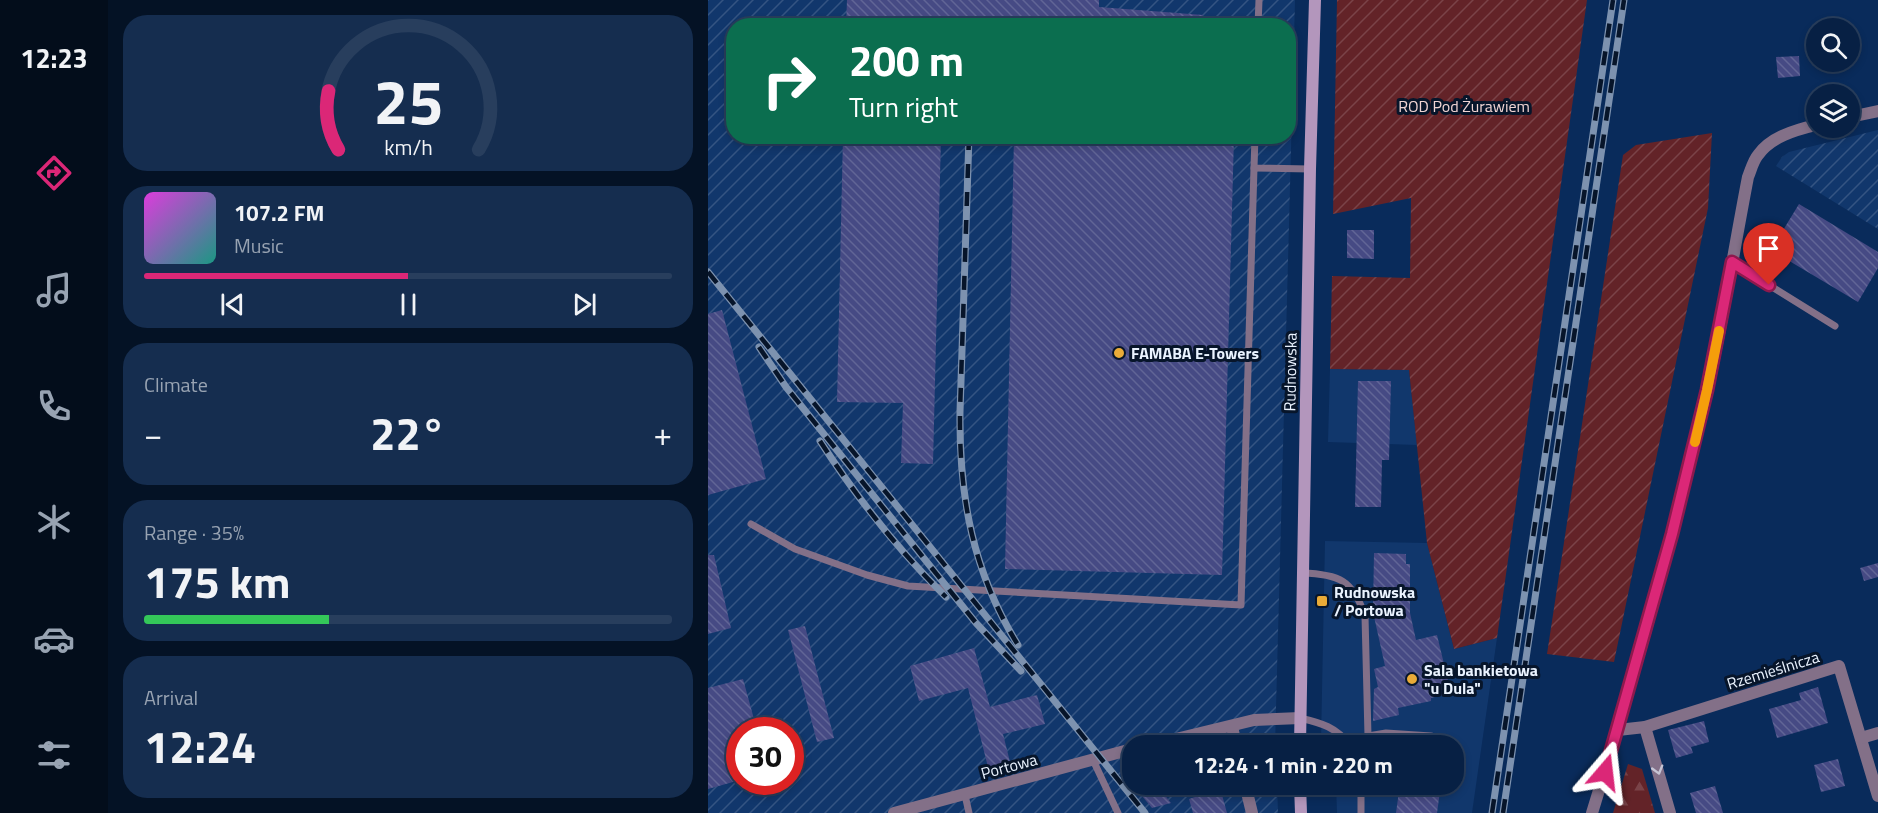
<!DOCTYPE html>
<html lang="en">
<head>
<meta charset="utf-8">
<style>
  :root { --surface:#072044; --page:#152d4f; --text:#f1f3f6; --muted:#98a3b2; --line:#283e5d; --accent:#db2777 }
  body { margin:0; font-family:"Titillium Web",sans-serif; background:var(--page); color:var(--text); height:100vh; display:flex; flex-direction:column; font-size:22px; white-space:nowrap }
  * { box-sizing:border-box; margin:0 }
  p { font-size:20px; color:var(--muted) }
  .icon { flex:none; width:33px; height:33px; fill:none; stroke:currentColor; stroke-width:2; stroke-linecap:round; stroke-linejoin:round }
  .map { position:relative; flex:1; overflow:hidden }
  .side { display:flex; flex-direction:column; gap:15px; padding:15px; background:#041225; width:600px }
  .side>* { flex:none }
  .guide { position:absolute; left:18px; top:18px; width:570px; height:126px; border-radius:24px; box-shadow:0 3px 9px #0003,0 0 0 2px var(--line); background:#0b6e4f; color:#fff; overflow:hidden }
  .controls { position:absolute; left:1098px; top:18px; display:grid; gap:12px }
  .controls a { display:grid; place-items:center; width:54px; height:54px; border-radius:50%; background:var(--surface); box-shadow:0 3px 9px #0003,0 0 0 2px var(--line); font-size:30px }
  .speed { position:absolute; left:18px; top:717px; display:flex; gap:12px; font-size:30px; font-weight:700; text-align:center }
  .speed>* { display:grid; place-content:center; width:78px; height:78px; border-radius:50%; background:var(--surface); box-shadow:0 3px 9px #0003,0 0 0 2px var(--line); line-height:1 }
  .speed .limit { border:9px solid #d22; background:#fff; color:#111 }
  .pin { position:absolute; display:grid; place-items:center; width:51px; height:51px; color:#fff; margin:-62px -26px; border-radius:50% 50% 50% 0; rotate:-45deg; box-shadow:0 0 6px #0007 }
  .pin .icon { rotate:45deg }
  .me { position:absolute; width:66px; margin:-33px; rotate:17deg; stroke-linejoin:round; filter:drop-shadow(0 0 4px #0008) }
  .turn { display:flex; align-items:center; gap:21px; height:126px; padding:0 24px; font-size:27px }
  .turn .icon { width:78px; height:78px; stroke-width:2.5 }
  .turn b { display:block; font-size:42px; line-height:51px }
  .big { font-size:45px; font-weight:700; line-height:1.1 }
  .side .tile { flex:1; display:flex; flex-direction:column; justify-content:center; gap:9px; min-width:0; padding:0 21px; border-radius:24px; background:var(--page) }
  .side .dial { align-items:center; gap:0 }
  .dial svg { height:156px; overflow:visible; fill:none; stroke:var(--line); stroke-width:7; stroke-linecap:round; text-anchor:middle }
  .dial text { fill:var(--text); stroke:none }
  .song { display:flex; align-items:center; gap:18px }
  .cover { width:72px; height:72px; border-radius:9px; background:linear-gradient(135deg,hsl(300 70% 55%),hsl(170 70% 35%)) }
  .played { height:6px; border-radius:3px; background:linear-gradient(90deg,var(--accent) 50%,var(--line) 50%) }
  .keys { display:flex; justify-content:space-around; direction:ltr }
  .heat { display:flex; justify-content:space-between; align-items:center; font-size:33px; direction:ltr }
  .charge { height:9px; border-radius:4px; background:linear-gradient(90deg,#34c759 35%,var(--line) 0) }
  .trip { position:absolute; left:414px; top:735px; width:342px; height:60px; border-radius:24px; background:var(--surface); box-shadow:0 3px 9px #0003,0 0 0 2px var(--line); font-weight:700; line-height:60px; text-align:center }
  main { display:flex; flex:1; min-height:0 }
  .tab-bar { display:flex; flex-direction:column; width:108px; justify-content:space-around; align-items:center; background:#030d1b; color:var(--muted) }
  .tab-bar .icon { width:42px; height:42px }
  .tab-bar .selected { color:var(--accent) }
  .tab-bar b { font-size:27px; color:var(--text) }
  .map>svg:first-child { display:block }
  .built { fill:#11376c }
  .industrial { fill:url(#industrial-furrows); fill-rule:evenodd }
  .forest { fill:url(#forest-firs) }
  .garden { fill:url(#garden-furrows) }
  .building { fill:url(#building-back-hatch) }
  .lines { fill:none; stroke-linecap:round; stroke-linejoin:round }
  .lane { stroke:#837088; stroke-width:7 }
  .street { stroke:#837088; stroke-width:12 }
  .secondary { stroke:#b396bc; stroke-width:12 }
  .rail-casing { stroke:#7d92af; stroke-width:7 }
  .rail { stroke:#07152a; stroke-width:4.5; stroke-dasharray:14; stroke-linecap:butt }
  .oneway { stroke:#c6c5d5 }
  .route-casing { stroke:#8e194d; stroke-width:15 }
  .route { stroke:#db2777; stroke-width:10 }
  .slow { stroke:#f59e0b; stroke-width:10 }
  .poi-dot { fill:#e9ab38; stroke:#07152a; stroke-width:2 }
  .labels { text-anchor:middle; stroke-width:6; stroke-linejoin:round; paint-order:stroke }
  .park-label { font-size:16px; fill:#f1d5d4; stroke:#07152a }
  .poi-label { font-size:16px; font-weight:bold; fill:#eaf3ff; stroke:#07152a; text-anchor:start }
  .street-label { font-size:16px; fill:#eaf3ff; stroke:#07152a }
</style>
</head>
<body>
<main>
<nav class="tab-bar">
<b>12:23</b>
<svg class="icon selected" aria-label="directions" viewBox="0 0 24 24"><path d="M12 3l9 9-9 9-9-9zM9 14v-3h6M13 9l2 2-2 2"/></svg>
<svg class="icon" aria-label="music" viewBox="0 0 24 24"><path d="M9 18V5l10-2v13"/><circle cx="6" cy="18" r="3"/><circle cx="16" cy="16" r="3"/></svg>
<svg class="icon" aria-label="phone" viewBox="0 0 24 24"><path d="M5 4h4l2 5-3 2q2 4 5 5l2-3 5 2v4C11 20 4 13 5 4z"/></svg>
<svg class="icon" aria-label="climate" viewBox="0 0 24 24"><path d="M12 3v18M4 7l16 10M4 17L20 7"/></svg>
<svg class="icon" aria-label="car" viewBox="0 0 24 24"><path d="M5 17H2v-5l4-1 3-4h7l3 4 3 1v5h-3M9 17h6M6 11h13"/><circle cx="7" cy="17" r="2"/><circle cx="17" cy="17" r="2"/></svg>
<svg class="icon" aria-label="filters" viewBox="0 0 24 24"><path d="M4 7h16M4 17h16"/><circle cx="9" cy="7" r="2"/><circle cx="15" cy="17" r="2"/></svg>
</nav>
<section class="side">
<div class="tile dial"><svg viewBox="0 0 100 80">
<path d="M14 69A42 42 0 1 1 86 69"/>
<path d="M14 69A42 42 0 0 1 9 39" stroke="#db2777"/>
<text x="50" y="56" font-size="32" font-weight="700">25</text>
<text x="50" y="72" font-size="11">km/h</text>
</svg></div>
<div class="tile">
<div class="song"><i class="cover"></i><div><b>107.2 FM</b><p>Music</p></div></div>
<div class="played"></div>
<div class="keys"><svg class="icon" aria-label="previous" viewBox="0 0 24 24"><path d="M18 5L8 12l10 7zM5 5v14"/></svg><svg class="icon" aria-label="pause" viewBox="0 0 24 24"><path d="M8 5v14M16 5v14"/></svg><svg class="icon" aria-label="next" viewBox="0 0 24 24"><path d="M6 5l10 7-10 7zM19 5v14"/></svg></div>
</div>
<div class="tile"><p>Climate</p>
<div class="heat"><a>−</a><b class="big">22°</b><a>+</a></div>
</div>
<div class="tile"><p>Range · 35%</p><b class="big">175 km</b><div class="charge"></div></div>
<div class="tile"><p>Arrival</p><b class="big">12:24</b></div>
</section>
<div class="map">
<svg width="1170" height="813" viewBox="0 0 1170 813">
  <defs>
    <pattern id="industrial-furrows" width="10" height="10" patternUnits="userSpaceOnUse" patternTransform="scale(1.5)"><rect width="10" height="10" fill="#11376c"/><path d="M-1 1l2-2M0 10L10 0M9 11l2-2" fill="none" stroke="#345482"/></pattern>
    <pattern id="forest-firs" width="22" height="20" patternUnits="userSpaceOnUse" patternTransform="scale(1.5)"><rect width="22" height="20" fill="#632328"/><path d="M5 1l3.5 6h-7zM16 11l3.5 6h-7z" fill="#7a4348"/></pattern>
    <pattern id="garden-furrows" width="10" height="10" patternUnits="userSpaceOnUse" patternTransform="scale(1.5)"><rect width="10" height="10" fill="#632328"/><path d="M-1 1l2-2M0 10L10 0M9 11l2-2" fill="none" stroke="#7a4348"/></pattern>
    <pattern id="building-back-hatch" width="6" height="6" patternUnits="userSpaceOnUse" patternTransform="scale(1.5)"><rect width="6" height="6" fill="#464a84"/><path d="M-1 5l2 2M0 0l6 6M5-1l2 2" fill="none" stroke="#616596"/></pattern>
  </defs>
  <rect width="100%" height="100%" fill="#092b5b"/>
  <g class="built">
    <path d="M622,369l79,1 8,75 -89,-3z"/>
    <path d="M617,541l102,2 27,106 43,-11 -25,175h-135l-1,-28 118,-1v-38h-129l-4,-5z"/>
  </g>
  <g class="industrial">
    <path d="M0,0h587l-20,745 -143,1v38l145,1 1,28h-570zM26,26h554v110h-554zM32,730h50v52h-50z"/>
    <path d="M1170,130v99l-102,-63 6,-9 7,-5z"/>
  </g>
  <path class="forest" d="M920,764l14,5 13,44h-42z"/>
  <g class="garden">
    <path d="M629,0h250l-90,638 -43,11 -27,-106 -18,-173 -79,-1 2,-93 78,2 1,-80 -78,16z"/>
    <path d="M1004,133l-4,75 -94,454 -67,-8 76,-499 13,-10z"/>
  </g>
  <g class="building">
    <path d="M139,0h252v7l104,8 -1,11h-356z"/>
    <path d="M1091,56l1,20 -22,2 -2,-21z"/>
    <path d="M135,136h98l-8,328 -32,-1 2,-60 -66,-1z"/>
    <path d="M306,136h220l-12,439 -217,-6z"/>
    <path d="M1091,204l79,48v16l-20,34 -87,-52z"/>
    <path d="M639,230h27v29l-27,-1z"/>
    <path d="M14,310l44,169 -58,16v-181z"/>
    <path d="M650,381h33l-2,79h-7l-1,47h-26z"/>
    <path d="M666,553l32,1v10h4v49l6,27 21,-5 14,58 -20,5v3l-33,7 1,7 -26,6 1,-32 4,-2 -4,-18 11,-3 -12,-54z"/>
    <path d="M0,555h6l17,73 -23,6z"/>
    <path d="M1170,563v14l-14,4 -4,-13z"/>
    <path d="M97,626l29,112 -17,4 -29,-112z"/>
    <path d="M266,648l16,59 47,-12 8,29 -42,10 9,36 -22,5 -22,-87 -49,13 -9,-35z"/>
    <path d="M35,679l14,51h-17v50l-32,9v-101z"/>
    <path d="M1110,687l10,36 -51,15 -8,-29 32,-9 -2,-7z"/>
    <path d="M996,721l5,21 -18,5 2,6 -17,5 -8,-28z"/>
    <path d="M1130,759l7,27 -24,6 -7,-27z"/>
    <path d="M424,784h24l15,19 -19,5z"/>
    <path d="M484,784h27l8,29h-34l-4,-14 6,-2z"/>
    <path d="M692,784h41l-4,29h-41z"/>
    <path d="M1007,786l8,27h-27l-6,-20z"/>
  </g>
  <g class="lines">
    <g class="lane">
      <path d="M550,26l1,-26"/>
      <path d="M547,136l-1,32 56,1"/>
      <path d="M1024,262l103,64"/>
      <path d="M43,524l44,25 72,26 41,11 333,19 13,-437"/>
      <path d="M594,573c37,1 51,7 63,43l3,120"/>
      <path d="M592,718c21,5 37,9 50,28"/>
      <path d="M642,745l18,-9 18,-3 45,3"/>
      <path d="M385,760l25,53"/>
      <path d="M653,784v29"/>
      <path d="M257,795l4,18"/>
    </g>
    <g class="street">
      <path d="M1142,117l28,-6"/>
      <path d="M524,726l4,20"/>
      <path d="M937,727l25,86"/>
      <path d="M910,730l27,-3 194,-61 39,130"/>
      <path d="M1153,738l17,-5"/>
      <path d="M439,746l107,-26 46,-2"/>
      <path d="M537,784l7,29"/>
      <path d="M186,813l238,-64"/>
      <path d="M884,813c43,-139 82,-279 115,-421 16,-71 27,-143 41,-215 3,-7 5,-16 10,-22 13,-18 37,-25 58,-30"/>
    </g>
    <g class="secondary">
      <path d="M592,746l10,-577 5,-169"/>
      <path d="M592,784l1,29"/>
    </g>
    <defs>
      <g id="rail">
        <path d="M261,136l-9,276c-1,86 13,160 58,233"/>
        <path d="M0,272l437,541"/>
        <path d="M51,347l27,40 190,236 45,48"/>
        <path d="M112,441c37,57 78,109 126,156"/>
        <path d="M784,813l121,-813"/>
        <path d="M795,813l121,-813"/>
      </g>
    </defs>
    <use href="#rail" class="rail-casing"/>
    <use href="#rail" class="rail"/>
  </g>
  <defs><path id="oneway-chevron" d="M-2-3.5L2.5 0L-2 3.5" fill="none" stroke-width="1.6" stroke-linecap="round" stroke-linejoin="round" transform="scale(1.5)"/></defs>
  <use class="oneway" href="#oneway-chevron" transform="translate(950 770) rotate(74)"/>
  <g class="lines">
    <defs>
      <path id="route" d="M897,772l67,-238 35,-144 25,-128 37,23"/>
    </defs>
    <use href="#route" class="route-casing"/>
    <use href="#route" class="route"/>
    <path class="slow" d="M987,442l12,-52 12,-59"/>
  </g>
  <g class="poi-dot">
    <circle cx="411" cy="353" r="6"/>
    <rect x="608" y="595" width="12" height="12" rx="3"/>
    <circle cx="704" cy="679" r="6"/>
  </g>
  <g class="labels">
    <g class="park-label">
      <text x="756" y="112">ROD Pod Żurawiem</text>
    </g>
    <g class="poi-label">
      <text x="423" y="359">FAMABA E-Towers</text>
      <text x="626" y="598">Rudnowska<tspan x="626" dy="18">/ Portowa</tspan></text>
      <text x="716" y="676">Sala bankietowa<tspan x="716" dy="18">"u Dula"</tspan></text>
    </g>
    <g class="street-label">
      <text transform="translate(582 372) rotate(-89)" y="6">Rudnowska</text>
      <text transform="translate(1065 670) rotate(-17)" y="6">Rzemieślnicza</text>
      <text transform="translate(301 766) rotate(-15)" y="6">Portowa</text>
    </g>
  </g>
</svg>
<div class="controls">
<a><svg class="icon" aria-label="search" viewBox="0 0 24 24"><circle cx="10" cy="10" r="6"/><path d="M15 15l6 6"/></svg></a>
<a><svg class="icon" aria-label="layers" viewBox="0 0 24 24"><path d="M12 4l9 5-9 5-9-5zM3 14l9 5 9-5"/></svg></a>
</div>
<div class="speed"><div class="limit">30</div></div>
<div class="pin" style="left:1061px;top:285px;background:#d93025"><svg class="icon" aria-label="arrive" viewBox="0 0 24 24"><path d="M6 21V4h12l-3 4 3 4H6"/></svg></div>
<svg class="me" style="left:897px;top:772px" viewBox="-20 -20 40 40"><path d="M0-17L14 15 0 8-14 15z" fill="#db2777" stroke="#fff" stroke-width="4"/></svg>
<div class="trip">12:24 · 1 min · 220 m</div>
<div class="guide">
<div class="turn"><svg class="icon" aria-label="right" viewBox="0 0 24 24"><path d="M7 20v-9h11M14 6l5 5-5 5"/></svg><div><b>200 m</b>Turn right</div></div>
</div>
</div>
</main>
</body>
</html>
